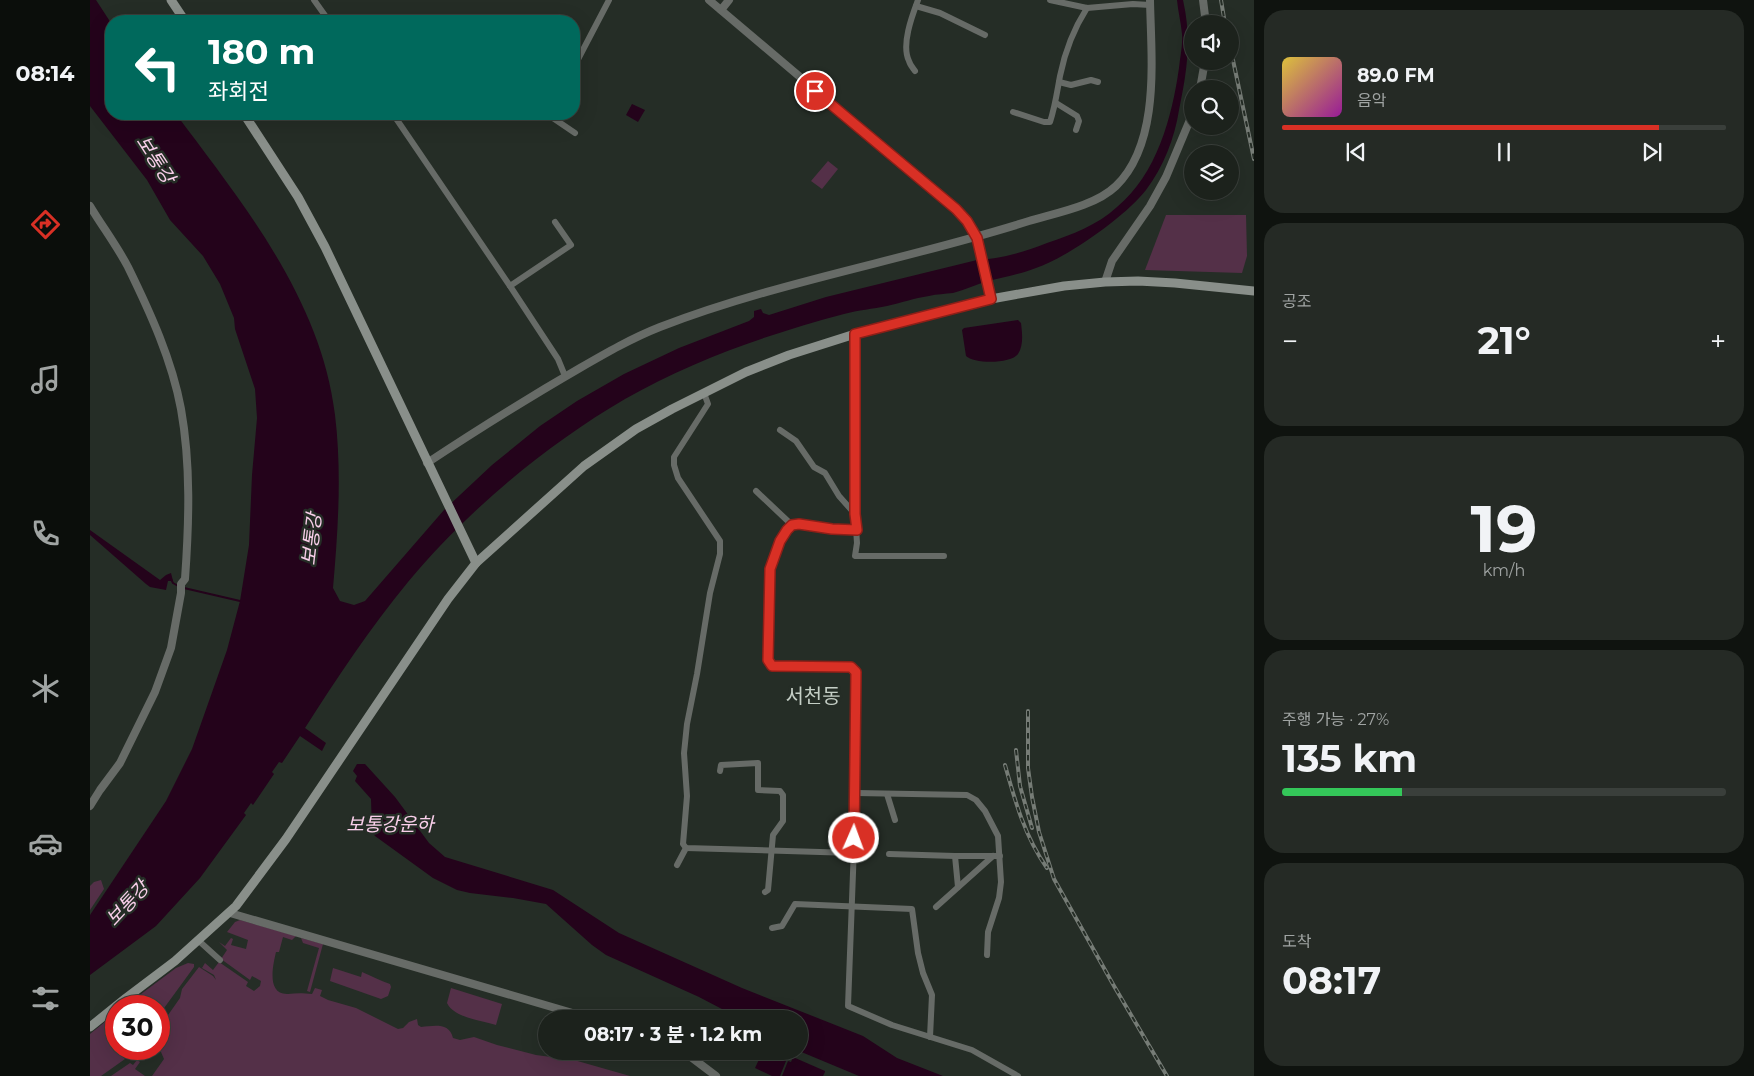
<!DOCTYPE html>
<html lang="ko">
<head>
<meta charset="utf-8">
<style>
  :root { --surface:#1c221c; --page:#252a25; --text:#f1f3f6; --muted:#a0a4a3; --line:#3a3f3b; --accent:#d93025 }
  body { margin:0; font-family:Montserrat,"Noto Sans KR",sans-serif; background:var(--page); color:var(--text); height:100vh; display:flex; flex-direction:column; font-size:19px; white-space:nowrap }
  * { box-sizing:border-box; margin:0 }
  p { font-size:16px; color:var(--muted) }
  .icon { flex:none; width:28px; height:28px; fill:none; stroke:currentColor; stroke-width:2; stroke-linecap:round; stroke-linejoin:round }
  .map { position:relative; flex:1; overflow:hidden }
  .sheet { display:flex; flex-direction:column; gap:10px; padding:10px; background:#0f130f; width:500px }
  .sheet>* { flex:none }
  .top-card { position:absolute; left:15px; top:15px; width:475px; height:105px; border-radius:20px; box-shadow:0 5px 20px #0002,0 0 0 1px var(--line); background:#00695c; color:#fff; overflow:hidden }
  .buttons { position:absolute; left:1094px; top:15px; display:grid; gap:10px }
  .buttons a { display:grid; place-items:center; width:55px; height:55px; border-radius:50%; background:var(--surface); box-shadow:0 5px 20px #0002,0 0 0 1px var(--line); font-size:25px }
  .speed { position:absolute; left:15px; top:995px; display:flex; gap:10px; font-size:25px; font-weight:700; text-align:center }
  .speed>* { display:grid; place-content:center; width:65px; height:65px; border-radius:50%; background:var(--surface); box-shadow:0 5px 20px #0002,0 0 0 1px var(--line); line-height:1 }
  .speed .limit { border:8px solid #d22; background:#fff; color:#111 }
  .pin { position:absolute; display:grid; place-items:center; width:42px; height:42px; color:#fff; margin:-21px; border:2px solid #fff; border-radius:50%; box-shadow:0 1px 5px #0007 }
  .me { position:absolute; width:55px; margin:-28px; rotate:2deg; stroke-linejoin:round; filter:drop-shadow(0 0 4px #0008) }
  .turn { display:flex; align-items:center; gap:18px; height:105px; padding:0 20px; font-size:22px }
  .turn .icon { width:65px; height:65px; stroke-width:2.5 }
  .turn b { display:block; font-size:35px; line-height:42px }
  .big { font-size:38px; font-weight:700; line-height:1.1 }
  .sheet .tile { flex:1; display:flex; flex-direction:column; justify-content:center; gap:8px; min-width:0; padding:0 18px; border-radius:20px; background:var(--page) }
  .sheet .dial { align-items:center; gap:0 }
  .dial b { font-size:65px; line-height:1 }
  .song { display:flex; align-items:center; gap:15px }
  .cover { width:60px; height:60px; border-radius:8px; background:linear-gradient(135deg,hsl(50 70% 55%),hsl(300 70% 35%)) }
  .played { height:5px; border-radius:2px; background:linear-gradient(90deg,var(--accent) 85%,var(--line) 85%) }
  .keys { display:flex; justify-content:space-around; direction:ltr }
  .heat { display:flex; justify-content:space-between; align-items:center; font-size:28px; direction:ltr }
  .charge { height:8px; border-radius:4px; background:linear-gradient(90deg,#34c759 27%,var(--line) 0) }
  .trip { position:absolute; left:448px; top:1010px; width:270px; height:50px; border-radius:25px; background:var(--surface); box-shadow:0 5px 20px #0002,0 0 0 1px var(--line); font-weight:700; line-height:50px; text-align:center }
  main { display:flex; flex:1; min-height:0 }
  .menu { display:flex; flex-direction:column; width:90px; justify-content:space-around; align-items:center; background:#0b0e0b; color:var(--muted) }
  .menu .icon { width:35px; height:35px }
  .menu .on { color:var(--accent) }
  .menu b { font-size:22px; color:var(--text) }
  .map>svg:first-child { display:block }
  .green { fill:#543048 }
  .water { fill:#24031b }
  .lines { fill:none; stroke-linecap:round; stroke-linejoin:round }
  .stream { stroke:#24031b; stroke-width:2 }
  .minor { stroke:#676b67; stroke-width:6 }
  .tertiary { stroke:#676b67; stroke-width:8 }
  .secondary { stroke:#898f8a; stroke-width:9 }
  .rail-casing { stroke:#767c76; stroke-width:4 }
  .rail { stroke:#252d26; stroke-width:2; stroke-dasharray:5.5; stroke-linecap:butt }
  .route-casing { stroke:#8d1f18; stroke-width:12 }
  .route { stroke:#d93025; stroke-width:9 }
  .labels { text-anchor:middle; stroke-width:5; stroke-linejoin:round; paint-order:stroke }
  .water-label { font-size:19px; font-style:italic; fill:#f9cfea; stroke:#252d26 }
  .quarter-label { font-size:20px; fill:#c5cfc6; stroke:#252d26 }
</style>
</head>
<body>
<main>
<nav class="menu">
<b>08:14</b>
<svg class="icon on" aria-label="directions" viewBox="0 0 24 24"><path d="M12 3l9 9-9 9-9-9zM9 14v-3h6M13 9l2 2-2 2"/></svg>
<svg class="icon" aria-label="music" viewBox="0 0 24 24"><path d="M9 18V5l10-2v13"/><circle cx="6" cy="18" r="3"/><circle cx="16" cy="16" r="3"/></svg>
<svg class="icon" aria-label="phone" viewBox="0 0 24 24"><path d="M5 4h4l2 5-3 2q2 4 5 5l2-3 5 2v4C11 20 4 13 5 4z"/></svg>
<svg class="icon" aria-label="climate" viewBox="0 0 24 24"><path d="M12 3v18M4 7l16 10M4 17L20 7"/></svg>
<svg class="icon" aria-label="car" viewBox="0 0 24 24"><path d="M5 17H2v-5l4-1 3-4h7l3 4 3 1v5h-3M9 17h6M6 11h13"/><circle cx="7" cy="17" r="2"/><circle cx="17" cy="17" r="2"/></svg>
<svg class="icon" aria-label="filters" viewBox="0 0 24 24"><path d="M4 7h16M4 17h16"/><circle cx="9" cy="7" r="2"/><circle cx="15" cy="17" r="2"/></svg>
</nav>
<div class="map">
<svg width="1164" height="1076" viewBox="0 0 1164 1076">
  <rect width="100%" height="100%" fill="#252d26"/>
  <g class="green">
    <path d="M738,161l10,8 -16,20 -11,-8z"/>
    <path d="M1076,215h80l1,41 -5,17 -97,-3z"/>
    <path d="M11,880l3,9 -14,21v-24l4,-4z"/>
    <path d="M150,920l56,16 -4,4 -9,-3 -4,15h-3c-3,13 -10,43 12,42 8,-1 15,-1 24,0l3,-6 7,2 -2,6 8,4 28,8 42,21 5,-1 6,-6 8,-3 1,6 3,2c13,-1 28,-5 32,11l7,2 14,-3 23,8 39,10 38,5 56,16h-478l12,-17 -3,-7 -5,-3h3v-21l21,-30 2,-9 17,-22 14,9 3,4 -2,-5 -12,-7 3,-5 8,7 6,-8 29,20 -2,4 8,5 6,-5 1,-5 -9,-5 -2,4 -29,-21 6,-9 -8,-8 6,4 6,-8 2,1 -2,6 15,4 2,-9 -21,-8 8,-10z"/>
    <path d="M211,938l22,6 -13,48 -3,-1 12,-43 -16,-5z"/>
    <path d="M98,963l6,1v3l-35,48v-9h-34l51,-38z"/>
    <path d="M243,968l28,9 1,-5c10,4 19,9 28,12l1,3 -3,9 -7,3 -51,-18z"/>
    <path d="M361,988l51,16 -6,21c-15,-5 -42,-7 -49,-22z"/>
    <path d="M26,1013v36h6l-3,5 6,5 -24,17h-11v-42z"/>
    <path d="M47,1060l3,2 -5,7 10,7h-34l19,-13 3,2z"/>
  </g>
  <g class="water">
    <path d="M0,0h6l15,23v91h65c67,90 145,185 159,301 7,57 3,116 -2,173l7,13 14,4 11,-4 79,-91 48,-45 48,-39 37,-25 47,-27 55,-26 70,-27 5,-4v-6l7,-2 2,4 6,2 57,-18 151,-37c24,-1 47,-8 70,-17 26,-9 49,-17 70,-36 40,-33 55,-90 62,-139 1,-11 4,-23 3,-34 -1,-11 -4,-23 -5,-34h6c9,40 4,71 -4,110 -4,27 -16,58 -33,80 -20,26 -78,67 -110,78 -15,6 -32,9 -48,13 -11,3 -23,9 -35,12 -8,1 -16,1 -24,3 -15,2 -28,7 -42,10 -14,3 -29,4 -43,8 -75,20 -151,46 -219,85 -79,46 -158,112 -217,183 -38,46 -71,96 -103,146l21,15 -4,8 -22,-15 -18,27 -3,-1 -7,10 2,2 -21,31 -2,-2 -7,10 2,2 -46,63 -44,48 -66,49v-60l76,-114 26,-52 35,-99 13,-49 9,-56 3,-70 5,-57 -2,-29 -20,-60 -1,-11 -14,-34 -17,-28 -33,-36 -23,-40 -57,-74z"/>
    <path d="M542,104l13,6 -7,12 -12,-7z"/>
    <path d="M928,320l3,3c1,9 3,22 -3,31 -7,10 -44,10 -52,2l-4,-26 2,-2z"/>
    <path d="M0,530l70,50 6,-5 5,-2 2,8h-5l-2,9 -16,-3 -4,-3 -56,-49z"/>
    <path d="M267,764h8l30,33 34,46 16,14 108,33 66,43 123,55 121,48 34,22 46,18h-84l-60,-25v-32h-58l-42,-22 -93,-42 -14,-10 -46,-41 -33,-6 -43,-5 -13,-3 -24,-12 -58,-42 -3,-4 -1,-33 -16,-18 2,-5 -4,-5z"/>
    <path d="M673,1051h4l17,8 2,2 -6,15h-8l-17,-8z"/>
    <path d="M703,1057l32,14v1l-2,4h-41l6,-15 3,1z"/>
  </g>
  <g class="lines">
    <g class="stream">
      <path d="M81,579l2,4 7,4"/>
      <path d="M94,588l56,13"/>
    </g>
    <g class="minor">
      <path d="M224,0l15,21"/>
      <path d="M960,0l37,8 46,-4 17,1"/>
      <path d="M826,6l24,7 45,22"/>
      <path d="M484,67l35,-67"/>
      <path d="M825,71c-2,-3 -5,-6 -6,-10 -8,-16 3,-45 9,-61"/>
      <path d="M969,82l12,3 20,-5 7,2"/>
      <path d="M966,103l21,13 2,5 -3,9"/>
      <path d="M923,112l31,10h6c5,-15 7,-30 10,-46 5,-25 13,-46 27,-68"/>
      <path d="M303,114l117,172 48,73 7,17"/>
      <path d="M457,114l28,19"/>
      <path d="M420,286l61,-41 -16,-23"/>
      <path d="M765,334v180l2,29 -2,13h89"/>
      <path d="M614,393l4,11 -34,53v8l4,13 42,63v13l-10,39 -13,81 -10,50 -3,29 3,43 -4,48 3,4 167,5"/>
      <path d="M690,430l16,11 18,26 11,6 14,23 16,18"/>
      <path d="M666,491l36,34"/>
      <path d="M767,530l-25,-1 -33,-5 -7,1 -5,5 -7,11 -10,28 -2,91 3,6 80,1 5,5v121l-8,213 44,19 80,25 46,26"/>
      <path d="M630,771l1,-6 37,-2v27l22,1 3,4v26l-10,14 -5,55 -3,2"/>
      <path d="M766,793l111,2 9,5 9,11 13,25 3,46 -2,16 -11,34 -1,23"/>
      <path d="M797,794l8,26"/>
      <path d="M799,854l66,2h45"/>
      <path d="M865,856l3,31"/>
      <path d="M587,865l9,-17"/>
      <path d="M846,907l57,-51"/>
      <path d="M682,928l10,-2 13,-22 117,5 6,44 5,20 9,22 -2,42"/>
      <path d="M109,941l21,19"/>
    </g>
    <g class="tertiary">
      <path d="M619,0l247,209 11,12 10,17 14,61"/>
      <path d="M1113,0l3,24"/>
      <path d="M631,10l8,-10"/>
      <path d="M1110,89l5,-28"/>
      <path d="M0,206c12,20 27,40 38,61 22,45 44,93 53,142 10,56 8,114 4,170l-4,5v9l-10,55 -16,44 -35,71 -20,27 -10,16"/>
      <path d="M1015,282l7,-21 38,-55 16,-29 26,-62"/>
      <path d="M337,463c50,-33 101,-65 153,-95 26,-15 52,-30 80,-41 119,-46 247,-67 369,-106 27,-8 66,-15 87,-35 45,-44 35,-129 34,-186"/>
      <path d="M140,913l363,106"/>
      <path d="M593,1051l33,25"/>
    </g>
    <g class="secondary">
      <path d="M81,0l14,21"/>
      <path d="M154,114l54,83 27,50 151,316"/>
      <path d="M0,1027l36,-29 49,-37 61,-55 50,-67 162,-240 28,-36 108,-97 52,-37 36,-20 74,-37 43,-17 66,-21 136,-35 73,-13 41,-4 33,-1 37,2 79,8"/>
    </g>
    <defs>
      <g id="rail">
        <path d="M1131,0l4,24"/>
        <path d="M1140,46l24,113"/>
        <path d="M938,711v57l4,29 7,35 15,47 60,107 53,90"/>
        <path d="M926,750l4,36 12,42"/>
        <path d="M915,765c10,36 20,72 42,103"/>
      </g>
    </defs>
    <use href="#rail" class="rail-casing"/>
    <use href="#rail" class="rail"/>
  </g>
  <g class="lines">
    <defs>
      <path id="route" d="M725,91l141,118 11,12 10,17 14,61 -136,35v180l2,16 -25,-1 -33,-5 -7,1 -5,5 -7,11 -10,28 -2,91 4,6 79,1 5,5 -2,166"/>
    </defs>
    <use href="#route" class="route-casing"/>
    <use href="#route" class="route"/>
  </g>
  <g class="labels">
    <g class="water-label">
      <text transform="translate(66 159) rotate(57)" y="7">보통강</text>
      <text transform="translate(221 539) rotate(-83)" y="7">보통강</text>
      <text x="300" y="831">보통강운하</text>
      <text transform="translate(37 903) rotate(-47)" y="7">보통강</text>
    </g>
    <g class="quarter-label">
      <text x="723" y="703">서천동</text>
    </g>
  </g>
</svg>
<div class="buttons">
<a><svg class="icon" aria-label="sound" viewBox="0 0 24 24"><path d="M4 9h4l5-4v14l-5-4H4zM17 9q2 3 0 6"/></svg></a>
<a><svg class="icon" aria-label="search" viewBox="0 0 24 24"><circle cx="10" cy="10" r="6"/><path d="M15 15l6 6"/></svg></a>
<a><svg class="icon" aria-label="layers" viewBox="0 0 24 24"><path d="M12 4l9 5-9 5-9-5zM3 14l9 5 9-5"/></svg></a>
</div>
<div class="speed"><div class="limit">30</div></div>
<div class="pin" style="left:725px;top:91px;background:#d93025"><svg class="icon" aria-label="arrive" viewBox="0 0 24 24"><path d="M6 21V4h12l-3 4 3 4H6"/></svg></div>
<svg class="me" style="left:764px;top:838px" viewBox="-20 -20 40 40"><circle r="17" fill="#d93025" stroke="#fff" stroke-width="3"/><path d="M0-11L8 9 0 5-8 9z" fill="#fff"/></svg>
<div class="trip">08:17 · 3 분 · 1.2 km</div>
<div class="top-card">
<div class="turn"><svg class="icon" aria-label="left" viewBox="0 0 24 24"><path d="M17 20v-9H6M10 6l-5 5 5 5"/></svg><div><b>180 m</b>좌회전</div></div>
</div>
</div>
<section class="sheet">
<div class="tile">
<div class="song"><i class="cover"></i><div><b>89.0 FM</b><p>음악</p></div></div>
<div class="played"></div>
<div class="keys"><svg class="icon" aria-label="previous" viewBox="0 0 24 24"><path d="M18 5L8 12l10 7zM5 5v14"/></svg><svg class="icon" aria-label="pause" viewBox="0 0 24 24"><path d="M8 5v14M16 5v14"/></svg><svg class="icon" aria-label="next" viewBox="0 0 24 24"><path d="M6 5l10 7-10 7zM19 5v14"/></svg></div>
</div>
<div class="tile"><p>공조</p>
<div class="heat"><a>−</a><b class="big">21°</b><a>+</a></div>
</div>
<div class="tile dial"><b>19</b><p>km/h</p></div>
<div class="tile"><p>주행 가능 · 27%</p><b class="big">135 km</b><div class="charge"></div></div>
<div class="tile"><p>도착</p><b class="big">08:17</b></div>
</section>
</main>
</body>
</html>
